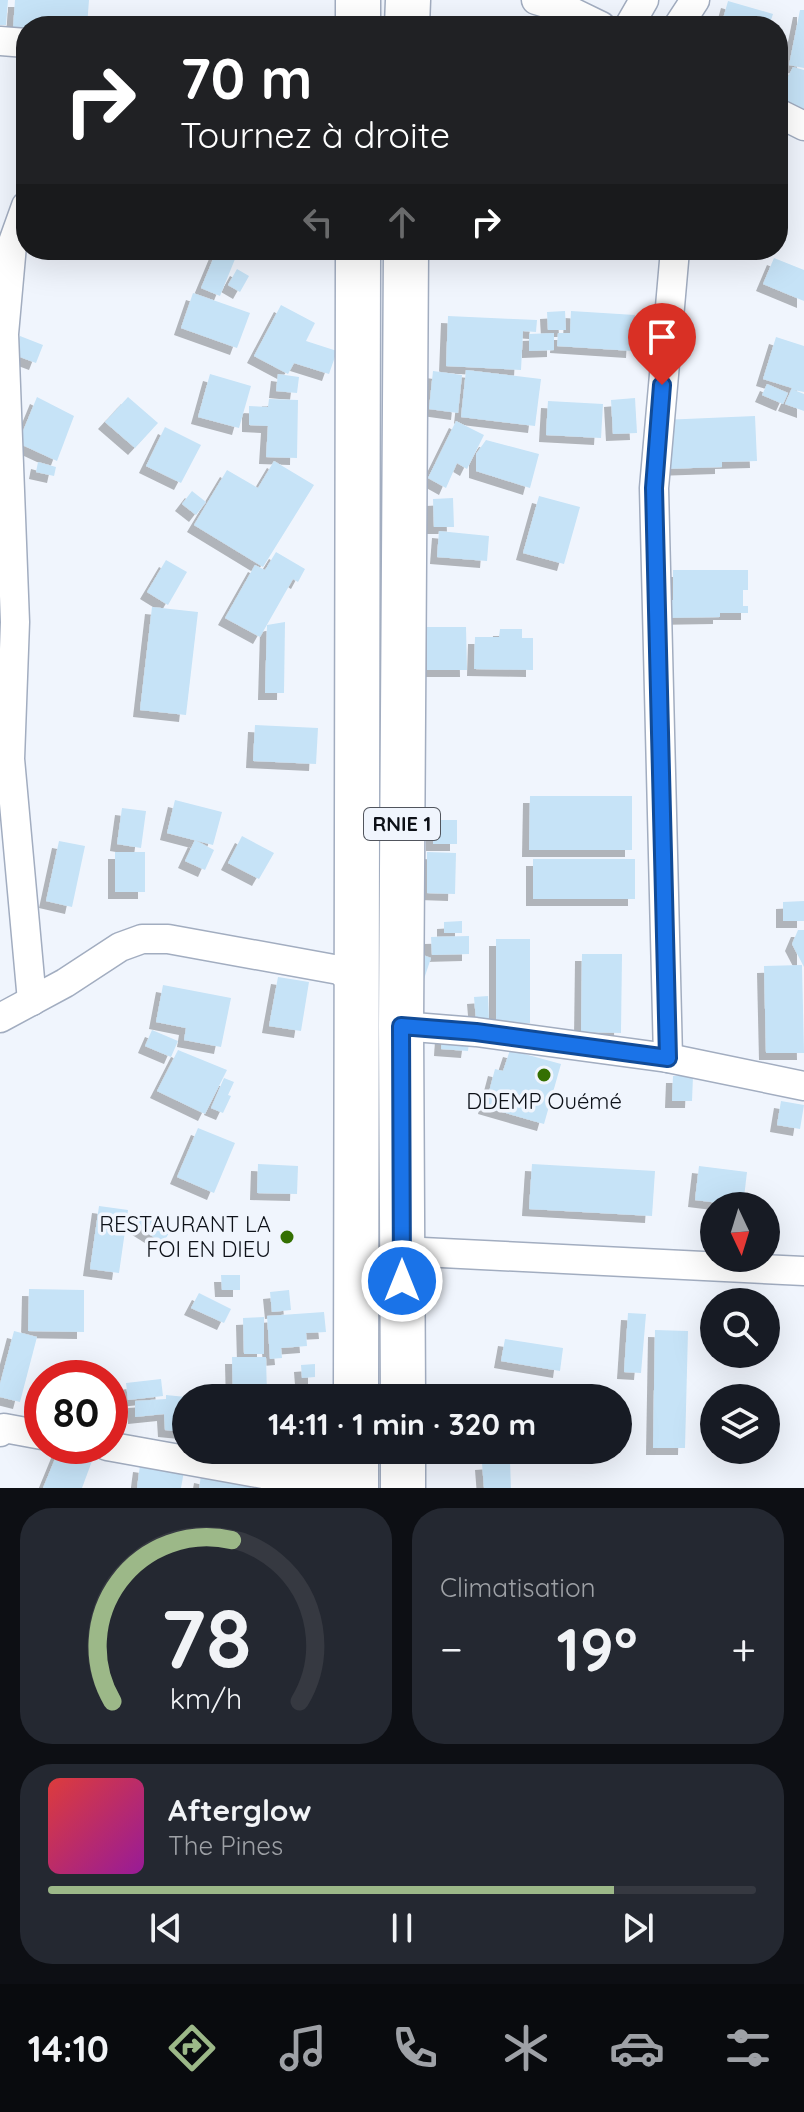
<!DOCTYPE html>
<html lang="fr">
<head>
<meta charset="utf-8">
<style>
  :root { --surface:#171b24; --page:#242831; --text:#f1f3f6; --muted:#9ea1a6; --line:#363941; --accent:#9cb888 }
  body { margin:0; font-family:Quicksand,sans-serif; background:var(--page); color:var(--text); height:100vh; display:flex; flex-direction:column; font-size:30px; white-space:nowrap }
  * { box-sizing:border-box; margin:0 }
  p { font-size:26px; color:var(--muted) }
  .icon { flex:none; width:44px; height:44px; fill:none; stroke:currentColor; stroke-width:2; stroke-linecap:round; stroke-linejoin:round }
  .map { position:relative; height:1488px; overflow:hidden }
  .panel { display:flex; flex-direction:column; gap:20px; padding:20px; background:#0d0f14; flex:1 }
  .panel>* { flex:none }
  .banner { position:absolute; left:16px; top:16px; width:772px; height:244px; border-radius:32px; box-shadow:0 8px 32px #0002; background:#202124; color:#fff; overflow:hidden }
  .needle { width:52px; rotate:176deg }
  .tools { position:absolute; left:700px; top:1192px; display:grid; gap:16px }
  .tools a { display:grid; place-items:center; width:80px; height:80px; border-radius:50%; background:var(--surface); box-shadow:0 8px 32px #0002; font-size:40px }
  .speed { position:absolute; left:24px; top:1360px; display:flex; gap:16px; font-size:40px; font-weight:700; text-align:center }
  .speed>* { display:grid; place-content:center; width:104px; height:104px; border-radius:50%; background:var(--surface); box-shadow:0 8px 32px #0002; line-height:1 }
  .speed .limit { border:12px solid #d22; background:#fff; color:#111 }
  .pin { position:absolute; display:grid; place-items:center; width:68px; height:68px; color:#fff; margin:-82px -34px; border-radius:50% 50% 50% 0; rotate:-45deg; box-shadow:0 0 8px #0007 }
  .pin .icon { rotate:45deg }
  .me { position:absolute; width:88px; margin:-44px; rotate:0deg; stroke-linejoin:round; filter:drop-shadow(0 0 6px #0008) }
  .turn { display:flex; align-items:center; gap:28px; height:168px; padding:0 32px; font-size:36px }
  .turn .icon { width:104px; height:104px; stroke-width:2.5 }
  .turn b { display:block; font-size:56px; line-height:68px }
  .lanes { display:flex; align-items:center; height:76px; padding:0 32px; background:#0003; justify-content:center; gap:40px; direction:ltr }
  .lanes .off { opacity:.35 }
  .big { font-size:60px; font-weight:800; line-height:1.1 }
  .panel .tile { flex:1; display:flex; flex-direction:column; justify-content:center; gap:12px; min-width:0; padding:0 28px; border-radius:32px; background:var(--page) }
  .panel .dial { align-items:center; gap:0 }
  .dial svg { height:208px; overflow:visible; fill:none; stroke:var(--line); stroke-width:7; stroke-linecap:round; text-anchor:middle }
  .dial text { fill:var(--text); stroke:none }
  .song { display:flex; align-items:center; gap:24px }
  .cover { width:96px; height:96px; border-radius:12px; background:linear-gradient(135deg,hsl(0 70% 55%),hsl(300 70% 35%)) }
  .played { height:8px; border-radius:4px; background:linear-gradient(90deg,var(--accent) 80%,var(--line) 80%) }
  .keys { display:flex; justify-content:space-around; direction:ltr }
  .heat { display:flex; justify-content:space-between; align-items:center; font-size:44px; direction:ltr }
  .panel .tiles { flex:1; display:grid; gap:20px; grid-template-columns:1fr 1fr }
  .tile:last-child { grid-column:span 2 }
  .trip { position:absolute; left:172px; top:1384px; width:460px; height:80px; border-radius:40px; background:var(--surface); box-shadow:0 8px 32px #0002; font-weight:800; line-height:80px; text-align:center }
  .menu { display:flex; height:128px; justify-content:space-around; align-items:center; background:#090b0e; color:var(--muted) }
  .menu .icon { width:56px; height:56px }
  .menu .selected { color:var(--accent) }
  .menu b { font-size:36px; color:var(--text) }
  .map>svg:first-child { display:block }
  .building { fill:#c6e3f7; filter:url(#shadow) }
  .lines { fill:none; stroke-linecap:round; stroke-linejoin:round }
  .minor-casing { stroke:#a2adc0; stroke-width:31 }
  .trunk-casing { stroke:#a2adc0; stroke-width:47 }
  .minor { stroke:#fff; stroke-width:28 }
  .trunk { stroke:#fff; stroke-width:44 }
  .route-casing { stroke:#114b97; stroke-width:20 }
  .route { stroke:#1a73e8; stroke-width:14 }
  .poi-dot { fill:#347002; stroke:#f0f5fd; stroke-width:3 }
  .labels { text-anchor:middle; stroke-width:7; stroke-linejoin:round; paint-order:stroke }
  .shield { fill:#f0f5fd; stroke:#51555d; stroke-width:2 }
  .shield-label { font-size:20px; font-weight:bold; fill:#0d1118 }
  .poi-label { font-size:22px; fill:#0d1118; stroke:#f0f5fd }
</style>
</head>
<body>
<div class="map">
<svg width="804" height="1488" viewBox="0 0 804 1488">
  <defs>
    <filter id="shadow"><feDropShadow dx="-7" dy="7" stdDeviation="0" flood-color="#0004"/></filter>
  </defs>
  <rect width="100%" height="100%" fill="#f0f5fd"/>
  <g class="building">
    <path d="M0,0h8l-2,25h-6z"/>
    <path d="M15,0h74l-2,26h-61v4l-13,-1z"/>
    <path d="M728,1l45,13 -4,12h-48z"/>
    <path d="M800,10h4v58l-15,-3z"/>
    <path d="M793,67l11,3v43l-26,-13v-4z"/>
    <path d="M216,252l19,7 -15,37 -19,-8z"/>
    <path d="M774,258l30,12v31l-41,-17z"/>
    <path d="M237,269l12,7 -9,16 -12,-7z"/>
    <path d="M193,293l57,20 -13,35 -56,-20z"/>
    <path d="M281,305l34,18 -9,18 31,10 -8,23 -35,-11 -6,11 -34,-18z"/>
    <path d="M565,311l1,19h-18l-1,-18z"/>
    <path d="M571,311l64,4 -2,36 -76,-5 1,-13h12z"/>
    <path d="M448,316l89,4 -1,12 -13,-1 -2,39 -75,-4z"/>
    <path d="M554,333v17l-25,1v-17z"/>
    <path d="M20,336l23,9 -7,18 -24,-9z"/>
    <path d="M776,337l28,9v46l-10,-2 10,4v17l-19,-7 7,-16 -29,-9z"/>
    <path d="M466,370l75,9 -6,47 -74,-9z"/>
    <path d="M433,371l29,4 -4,38 -29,-4z"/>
    <path d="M210,374l41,12 -12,42 -41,-11z"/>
    <path d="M278,374l21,3 -2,16 -21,-2z"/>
    <path d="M767,384l21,9 -5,11 -21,-9z"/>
    <path d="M37,397l37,19 -17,45 -39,-18z"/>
    <path d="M128,397l30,26 -23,25 -30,-26z"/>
    <path d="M635,398l2,35 -24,1 -2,-34z"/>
    <path d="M269,399l29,1 -1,58 -31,-1 2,-31 -19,-1v-19l19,1z"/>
    <path d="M548,401l55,3 -2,34 -55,-3z"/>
    <path d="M755,416l2,45 -35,1v5l-59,2 -1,-49z"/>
    <path d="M456,421l28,14 -17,34 -10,-6 -11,25 -18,-10z"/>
    <path d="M165,427l36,18 -20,38 -35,-17z"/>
    <path d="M486,440l53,14 -9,34 -54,-17v-17z"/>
    <path d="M274,461l40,24 -51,82 -69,-42 33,-55 31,18z"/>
    <path d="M38,462l18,5 -2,9 -18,-4z"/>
    <path d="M192,491l14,11 -10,13 -14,-11z"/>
    <path d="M539,496l41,11 -16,57 -41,-11z"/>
    <path d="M453,498l1,29h-20l-1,-28z"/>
    <path d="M439,531l50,5 -2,25 -50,-4z"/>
    <path d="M276,552l29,17 -7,13 -5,-3 -33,58 -35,-19 30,-53 10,5z"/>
    <path d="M166,560l21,12 -19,33 -21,-13z"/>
    <path d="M673,570h75v20h-5v16h5v7h-28v4l-60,1v-18h13z"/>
    <path d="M152,607l46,5 -12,103 -46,-5z"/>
    <path d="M285,622l-1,71h-19l2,-68z"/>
    <path d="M427,627h39l1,43h-40z"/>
    <path d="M500,629h22v9h11v32l-59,-1 1,-32h24z"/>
    <path d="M255,725l63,3 -2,36 -63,-3z"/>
    <path d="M530,796h102v54h-103z"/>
    <path d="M175,800l47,12 -9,33 -46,-12z"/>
    <path d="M122,808l24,3 -5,37 -24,-4z"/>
    <rect x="433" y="820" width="24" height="24"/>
    <path d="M242,836l32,17 -15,26 -31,-16z"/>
    <path d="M195,840l19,10 -9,20 -20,-9z"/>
    <path d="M59,841l26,5 -13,61 -26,-6z"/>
    <rect x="115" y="852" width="30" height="40"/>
    <path d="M427,852l29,1 -1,41 -28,-1z"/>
    <rect x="533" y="859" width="102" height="40"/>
    <path d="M804,901v20h-21v-19z"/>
    <path d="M462,921v12h-18v-11z"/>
    <path d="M798,930h6v37l-12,-23z"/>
    <path d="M469,936v18l-37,1 -1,-18z"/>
    <path d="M496,939h34v84l-34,1z"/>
    <path d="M412,951l19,7 -9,27z"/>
    <path d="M582,954h40l-1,79 -40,-1z"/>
    <path d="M802,965l2,88h-38l-2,-87z"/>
    <path d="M278,977l31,5 -8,49 -32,-5z"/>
    <path d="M163,985l68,13 -10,49 -37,-7 2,-12 -30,-6z"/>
    <path d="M488,996l1,23 -13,1 -2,-23z"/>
    <path d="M152,1030l26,11 -7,16 -26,-11z"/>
    <path d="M442,1034l28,2 -2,15 -27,-2z"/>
    <path d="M178,1050l49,20 -22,44 -48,-23z"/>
    <path d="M510,1050l51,14 -17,60 -59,-17 10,-38 8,2z"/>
    <path d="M673,1076h20l-1,25h-20z"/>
    <path d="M224,1078l10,4 -6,13 3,1 -8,17 -12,-5z"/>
    <path d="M781,1101l23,4 -4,24 -23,-4z"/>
    <path d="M198,1128l37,15 -21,50 -37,-16z"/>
    <path d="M258,1164l40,2 -1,28 -40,-1z"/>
    <path d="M532,1164l123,7 -3,45 -123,-7z"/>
    <path d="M699,1166l48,6 -4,34 -48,-6z"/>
    <path d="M99,1206l29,4 -9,63 -29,-4z"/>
    <path d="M145,1212l27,16 -9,15 -27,-17z"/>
    <path d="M221,1275h19v15h-18z"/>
    <path d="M29,1289l55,1v42l-56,-1z"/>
    <path d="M289,1290l2,20 -19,2 -2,-20z"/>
    <path d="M199,1293l32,16 -7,14 -33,-15z"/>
    <path d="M324,1312l2,20 -20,1 1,13 -26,2 1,10 -12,1 -3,-43z"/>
    <path d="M628,1313l18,1 -5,59 -17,-1z"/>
    <path d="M264,1317v37h-20l-1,-36z"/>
    <path d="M655,1330l33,1 -3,117h-32z"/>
    <path d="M14,1331l23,6 -17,65 -20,-5v-13z"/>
    <path d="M505,1339l58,9 -3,23 -59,-10z"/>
    <path d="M232,1357h34l1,39 -34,1z"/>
    <path d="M315,1364v13l-13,1 -1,-13z"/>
    <path d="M161,1379l2,17 -35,4 -2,-17z"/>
    <path d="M166,1395l20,2v35l-21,-2 -1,-16 -29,3v-16l31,-2z"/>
    <path d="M59,1449l33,12 -10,27h-39z"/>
    <path d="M510,1461l1,27h-27l-2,-25z"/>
    <path d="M140,1465l44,6 -3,17h-44z"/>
    <path d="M201,1476l50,11v1h-52z"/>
  </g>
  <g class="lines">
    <defs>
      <g id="minor">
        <path d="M536,0l30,9 35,17"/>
        <path d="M629,26l15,-26"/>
        <path d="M678,26l17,-26"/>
        <path d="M0,41l26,2"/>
        <path d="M778,113l26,13"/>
        <path d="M26,206l-14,39 -8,89 11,288 -5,137 22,242"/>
        <path d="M0,1018l65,-35 55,-36 22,-8h26l171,31 18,14"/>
        <path d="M401,1026l75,6 192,26 136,28"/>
        <path d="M668,1058l-14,-570 21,-238"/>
        <path d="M402,1251l402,20"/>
        <path d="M0,1432l4,-4 38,7"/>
        <path d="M107,1446l156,28 71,4"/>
      </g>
      <g id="trunk">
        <path d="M358,26v-26"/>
        <path d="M407,26l1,-26"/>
        <path d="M356,1398l2,-1148"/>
        <path d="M403,1398l-2,-372 5,-776"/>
        <path d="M403,1450v38"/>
        <path d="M356,1488v-38"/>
      </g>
    </defs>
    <use href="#minor" class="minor-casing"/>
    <use href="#trunk" class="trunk-casing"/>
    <use href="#minor" class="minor"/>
    <use href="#trunk" class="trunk"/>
  </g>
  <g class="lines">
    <defs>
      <path id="route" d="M402,1281l-1,-255 75,6 192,26 -14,-570 8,-103"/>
    </defs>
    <use href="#route" class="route-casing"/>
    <use href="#route" class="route"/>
  </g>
  <g class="poi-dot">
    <circle cx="544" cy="1075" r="8"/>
    <circle cx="287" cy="1237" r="8"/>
  </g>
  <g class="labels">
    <rect class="shield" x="364" y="808" width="76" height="32" rx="6"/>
    <g class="shield-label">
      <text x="402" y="831">RNIE 1</text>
    </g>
    <g class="poi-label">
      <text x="544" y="1109">DDEMP Ouémé</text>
      <text x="271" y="1232" text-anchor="end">RESTAURANT LA<tspan x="271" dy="25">FOI EN DIEU</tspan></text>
    </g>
  </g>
</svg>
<div class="tools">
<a><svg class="needle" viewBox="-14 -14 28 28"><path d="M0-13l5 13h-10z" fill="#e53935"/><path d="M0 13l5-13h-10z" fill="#9ea1a6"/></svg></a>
<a><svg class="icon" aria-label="search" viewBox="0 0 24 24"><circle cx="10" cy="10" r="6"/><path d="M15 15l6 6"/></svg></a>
<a><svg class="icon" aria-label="layers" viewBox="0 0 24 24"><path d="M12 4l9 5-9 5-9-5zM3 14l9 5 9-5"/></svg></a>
</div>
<div class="speed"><div class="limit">80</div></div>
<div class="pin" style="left:662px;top:385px;background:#d93025"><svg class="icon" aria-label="arrive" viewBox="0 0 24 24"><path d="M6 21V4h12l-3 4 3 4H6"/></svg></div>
<svg class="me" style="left:402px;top:1281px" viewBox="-20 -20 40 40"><circle r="17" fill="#1a73e8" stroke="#fff" stroke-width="3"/><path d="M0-11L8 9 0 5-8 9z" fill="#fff"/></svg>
<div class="trip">14:11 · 1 min · 320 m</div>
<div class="banner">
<div class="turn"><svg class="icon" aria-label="right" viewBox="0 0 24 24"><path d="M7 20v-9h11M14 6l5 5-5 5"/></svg><div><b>70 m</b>Tournez à droite</div></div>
<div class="lanes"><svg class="icon off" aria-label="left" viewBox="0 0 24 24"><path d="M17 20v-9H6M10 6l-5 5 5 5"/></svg><svg class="icon off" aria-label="ahead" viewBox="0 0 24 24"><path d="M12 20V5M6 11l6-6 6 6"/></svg><svg class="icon" aria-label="right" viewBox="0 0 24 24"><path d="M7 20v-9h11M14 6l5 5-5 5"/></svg></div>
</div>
</div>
<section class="panel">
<div class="tiles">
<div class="tile dial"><svg viewBox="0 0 100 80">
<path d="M14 69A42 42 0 1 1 86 69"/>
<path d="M14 69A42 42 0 0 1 60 7" stroke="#9cb888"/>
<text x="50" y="56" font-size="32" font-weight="700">78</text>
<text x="50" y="72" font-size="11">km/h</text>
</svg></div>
<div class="tile"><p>Climatisation</p>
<div class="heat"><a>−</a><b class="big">19°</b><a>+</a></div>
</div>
<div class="tile">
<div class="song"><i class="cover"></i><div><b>Afterglow</b><p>The Pines</p></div></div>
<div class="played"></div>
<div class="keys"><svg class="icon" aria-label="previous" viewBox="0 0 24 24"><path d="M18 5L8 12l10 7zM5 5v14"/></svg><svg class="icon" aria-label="pause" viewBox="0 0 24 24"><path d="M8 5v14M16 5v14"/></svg><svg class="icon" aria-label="next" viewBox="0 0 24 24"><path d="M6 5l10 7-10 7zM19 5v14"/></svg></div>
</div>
</div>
</section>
<nav class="menu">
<b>14:10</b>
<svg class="icon selected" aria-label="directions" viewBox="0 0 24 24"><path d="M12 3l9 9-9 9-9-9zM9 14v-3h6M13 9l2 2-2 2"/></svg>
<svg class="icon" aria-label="music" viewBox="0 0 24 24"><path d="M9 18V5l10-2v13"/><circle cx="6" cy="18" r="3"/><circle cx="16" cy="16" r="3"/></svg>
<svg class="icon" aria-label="phone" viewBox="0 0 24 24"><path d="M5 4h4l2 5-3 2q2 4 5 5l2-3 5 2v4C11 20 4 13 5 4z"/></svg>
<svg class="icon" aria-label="climate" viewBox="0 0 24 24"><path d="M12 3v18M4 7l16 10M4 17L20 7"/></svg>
<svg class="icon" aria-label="car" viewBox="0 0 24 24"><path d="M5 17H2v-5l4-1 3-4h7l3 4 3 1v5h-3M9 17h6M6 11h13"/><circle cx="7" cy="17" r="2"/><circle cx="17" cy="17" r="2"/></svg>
<svg class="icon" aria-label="filters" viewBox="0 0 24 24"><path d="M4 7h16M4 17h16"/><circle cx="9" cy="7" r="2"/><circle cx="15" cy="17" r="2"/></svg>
</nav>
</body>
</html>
